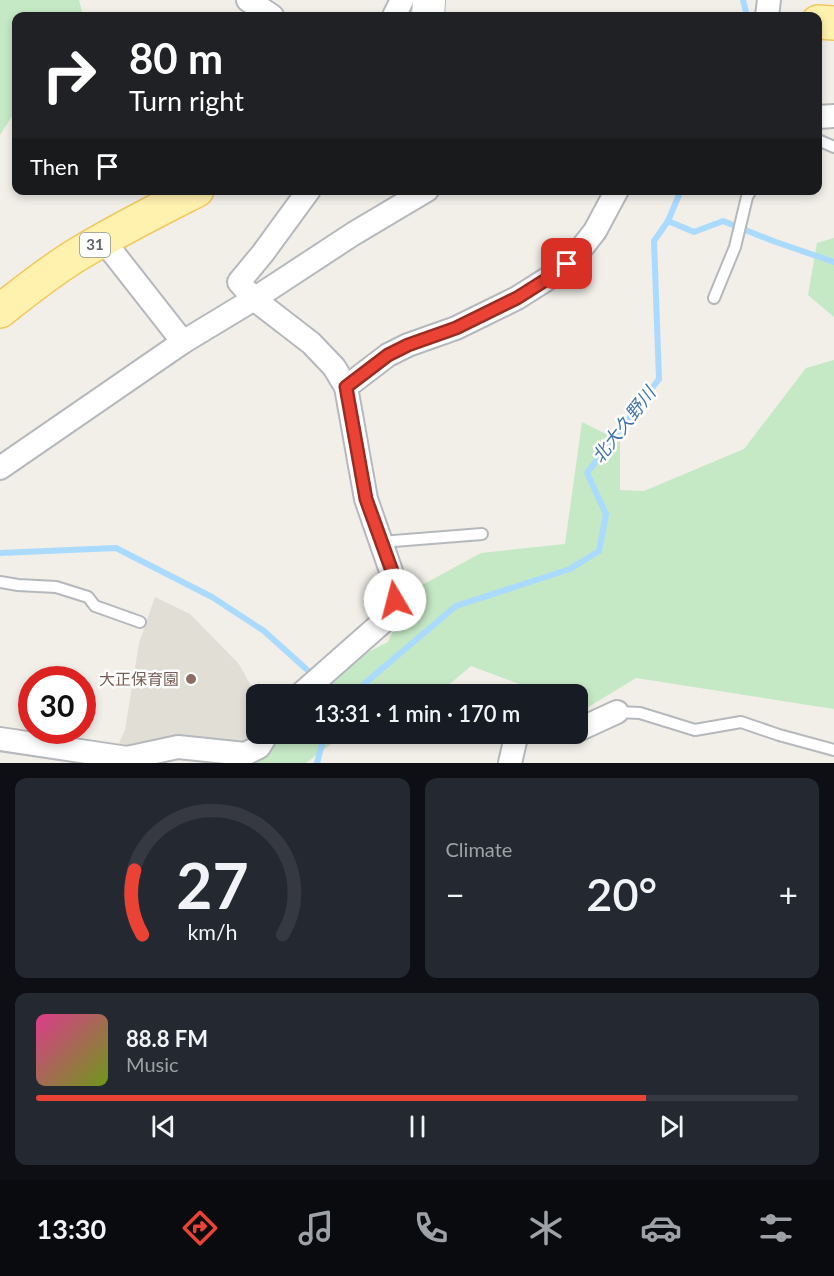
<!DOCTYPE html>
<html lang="en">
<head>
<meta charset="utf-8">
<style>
  :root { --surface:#171b24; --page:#242831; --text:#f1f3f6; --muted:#9ea1a6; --line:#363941; --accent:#ea4335 }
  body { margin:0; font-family:Lato,"Noto Sans JP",sans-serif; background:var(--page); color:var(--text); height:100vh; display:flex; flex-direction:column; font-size:22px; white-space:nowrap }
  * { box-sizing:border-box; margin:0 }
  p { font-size:20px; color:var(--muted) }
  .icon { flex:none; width:33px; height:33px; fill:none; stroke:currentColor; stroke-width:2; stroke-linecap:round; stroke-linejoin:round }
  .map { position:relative; height:763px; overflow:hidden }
  .drawer { display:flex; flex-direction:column; gap:15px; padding:15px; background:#0d0f14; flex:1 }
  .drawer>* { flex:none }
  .hud { position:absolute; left:12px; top:12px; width:810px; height:183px; border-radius:12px; box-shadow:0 3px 9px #0003; background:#202124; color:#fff; overflow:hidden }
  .speed { position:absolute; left:18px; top:666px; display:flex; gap:12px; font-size:30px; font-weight:700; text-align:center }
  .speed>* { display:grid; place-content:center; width:78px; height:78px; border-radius:50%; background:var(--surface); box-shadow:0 3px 9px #0003; line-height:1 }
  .speed .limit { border:9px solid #d22; background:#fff; color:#111 }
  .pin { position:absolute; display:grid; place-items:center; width:51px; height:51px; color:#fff; margin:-26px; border-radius:12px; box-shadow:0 3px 9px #0006 }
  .me { position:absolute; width:66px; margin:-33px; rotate:352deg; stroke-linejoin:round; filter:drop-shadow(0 0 4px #0008) }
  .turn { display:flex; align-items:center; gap:21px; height:126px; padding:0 18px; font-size:27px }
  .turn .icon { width:78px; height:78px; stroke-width:2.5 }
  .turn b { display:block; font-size:42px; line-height:51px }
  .then { display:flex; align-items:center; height:57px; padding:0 18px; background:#0003; gap:12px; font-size:22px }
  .big { font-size:45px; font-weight:600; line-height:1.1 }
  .drawer .tile { flex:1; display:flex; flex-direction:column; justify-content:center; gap:9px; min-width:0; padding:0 21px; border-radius:12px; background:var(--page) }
  .drawer .dial { align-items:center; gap:0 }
  .dial svg { height:156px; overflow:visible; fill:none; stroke:var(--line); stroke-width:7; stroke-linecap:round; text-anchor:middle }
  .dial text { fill:var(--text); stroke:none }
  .song { display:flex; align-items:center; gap:18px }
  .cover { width:72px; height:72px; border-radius:9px; background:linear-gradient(135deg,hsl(330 70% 55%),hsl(80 70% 35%)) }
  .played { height:6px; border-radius:3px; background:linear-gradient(90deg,var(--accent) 80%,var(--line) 80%) }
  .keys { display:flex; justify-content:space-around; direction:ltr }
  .heat { display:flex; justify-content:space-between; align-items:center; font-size:33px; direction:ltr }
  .drawer .tiles { flex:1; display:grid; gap:15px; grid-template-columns:1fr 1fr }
  .tile:last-child { grid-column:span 2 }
  .trip { position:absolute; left:246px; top:684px; width:342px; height:60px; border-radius:12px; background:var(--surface); box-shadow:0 3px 9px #0003; font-weight:600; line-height:60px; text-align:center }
  .menu { display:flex; height:96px; justify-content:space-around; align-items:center; background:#090b0e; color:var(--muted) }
  .menu .icon { width:42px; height:42px }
  .menu .on { color:var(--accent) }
  .menu b { font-size:27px; color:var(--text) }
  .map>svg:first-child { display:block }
  .education { fill:#e1ded6 }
  .green { fill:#c5e8c5 }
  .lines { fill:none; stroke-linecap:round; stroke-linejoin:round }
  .stream { stroke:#aadaff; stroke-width:6 }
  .lane-casing { stroke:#b5b8bc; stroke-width:14 }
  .street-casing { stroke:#b5b8bc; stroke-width:26 }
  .secondary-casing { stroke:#b6babf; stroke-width:34 }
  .primary-casing { stroke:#f2c960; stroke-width:36 }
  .lane { stroke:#fff; stroke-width:10 }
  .street { stroke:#fff; stroke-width:22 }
  .secondary { stroke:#fff; stroke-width:32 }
  .primary { stroke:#fff2af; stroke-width:33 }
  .route-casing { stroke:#982c22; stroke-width:15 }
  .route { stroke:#ea4335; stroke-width:10 }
  .education-dot { fill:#8d6e63; stroke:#fff; stroke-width:2 }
  .labels { text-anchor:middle; stroke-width:5; stroke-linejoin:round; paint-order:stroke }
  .shield { fill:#fff; stroke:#8f9295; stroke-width:1.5 }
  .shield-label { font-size:15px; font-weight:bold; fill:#5f6368 }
  .education-label { font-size:16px; fill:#785e54; stroke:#fff; text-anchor:end }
  .water-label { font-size:18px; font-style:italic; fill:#4174aa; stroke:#fff }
</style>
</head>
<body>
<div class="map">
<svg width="834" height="763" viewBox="0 0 834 763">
  <rect width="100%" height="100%" fill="#f1efe8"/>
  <path class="education" d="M155,597l35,17 49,50 17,31 1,39 -14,12 -128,6 10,-22 14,-87z"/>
  <g class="green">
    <path d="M0,0h79l4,16h-67v94l-16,25z"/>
    <path d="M834,238v79l-26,-22 9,-52z"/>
    <path d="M834,360v349l-198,-31 -51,31 -7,-3v-12h-32l-75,-28 -33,28h-123l32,-31 41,-21 23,-51 70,-38 84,-9 17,-122 38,19v49l24,1 100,-42 62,-81z"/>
    <path d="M279,734h65l-38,29h-50z"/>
  </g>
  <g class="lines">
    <g class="stream">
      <path d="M743,0l4,16"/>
      <path d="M668,221l26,11 29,-11 50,20 61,21"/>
      <path d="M0,553l116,-5 96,49 52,34 50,45"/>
      <path d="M321,683l13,11"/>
      <path d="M354,694l4,-5 98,-83 114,-37 29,-18 7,-37 -19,-41 72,-94 -5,-138 14,-20 13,-31"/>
      <path d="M317,763l6,-23 5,-6"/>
    </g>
    <defs>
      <g id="lane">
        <path d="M818,140l16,7"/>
        <path d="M714,298l21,-51 12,-50 4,-7"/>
        <path d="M381,542l101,-8"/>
        <path d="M0,582l18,3 38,2 32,10 7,9 45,16"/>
        <path d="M617,712l23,1 55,17 46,-8 38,13 55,15"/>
      </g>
      <g id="street">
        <path d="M248,0l24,16"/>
        <path d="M394,16l8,-16"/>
        <path d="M767,16l2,-16"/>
        <path d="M818,117l16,-1"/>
        <path d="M103,240l80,102"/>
        <path d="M346,387l42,-32 20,-10 48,-17 61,-30 38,-24 22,-20 18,-23 22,-41"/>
        <path d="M0,468l183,-126 71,-43 99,-65 74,-44"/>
        <path d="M301,694l85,-75 9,-19 -4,-29 -25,-72 -20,-112 -12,-20 -23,-24 -57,-44 -15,-17 24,-29 46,-63"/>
        <path d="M578,729h2l37,-17"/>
        <path d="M0,739l127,19 51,-11 67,7 14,-7 8,-13"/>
        <path d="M510,763l6,-26 4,-3"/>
      </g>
      <path id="secondary" d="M428,16l1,-16"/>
      <g id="primary">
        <path d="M818,22l16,1"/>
        <path d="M0,311c24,-19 49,-39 75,-55 39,-24 81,-45 122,-66"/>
      </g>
    </defs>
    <use href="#lane" class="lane-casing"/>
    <use href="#street" class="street-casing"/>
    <use href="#secondary" class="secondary-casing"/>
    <use href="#primary" class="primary-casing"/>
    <use href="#lane" class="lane"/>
    <use href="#street" class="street"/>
    <use href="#secondary" class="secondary"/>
    <use href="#primary" class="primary"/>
  </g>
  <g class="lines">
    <defs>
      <path id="route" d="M395,600l-3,-29 -26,-72 -20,-112 42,-32 20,-10 48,-17 61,-30 38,-24 12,-10"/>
    </defs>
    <use href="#route" class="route-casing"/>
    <use href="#route" class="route"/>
  </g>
  <circle class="education-dot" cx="191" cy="679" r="6"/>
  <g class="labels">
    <rect class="shield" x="80" y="233" width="30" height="24" rx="4.5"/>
    <g class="shield-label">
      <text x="95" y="250">31</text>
    </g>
    <g class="education-label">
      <text x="179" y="685">大正保育園</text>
    </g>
    <g class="water-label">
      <text transform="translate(624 425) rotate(-52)" y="6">北大久野川</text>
    </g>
  </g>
</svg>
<div class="speed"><div class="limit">30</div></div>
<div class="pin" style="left:567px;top:264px;background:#d93025"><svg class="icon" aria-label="arrive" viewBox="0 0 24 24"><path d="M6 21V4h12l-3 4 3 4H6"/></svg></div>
<svg class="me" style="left:395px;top:600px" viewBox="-20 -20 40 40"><circle r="19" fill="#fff"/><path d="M0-13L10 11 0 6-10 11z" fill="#ea4335"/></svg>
<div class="trip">13:31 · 1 min · 170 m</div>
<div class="hud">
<div class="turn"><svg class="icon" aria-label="right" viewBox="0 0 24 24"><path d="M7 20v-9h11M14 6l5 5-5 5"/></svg><div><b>80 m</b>Turn right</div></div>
<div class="then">Then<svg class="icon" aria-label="arrive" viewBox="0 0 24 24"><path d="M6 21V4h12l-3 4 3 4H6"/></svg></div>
</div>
</div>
<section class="drawer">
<div class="tiles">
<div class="tile dial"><svg viewBox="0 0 100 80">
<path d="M14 69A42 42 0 1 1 86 69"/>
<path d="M14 69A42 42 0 0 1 10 36" stroke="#ea4335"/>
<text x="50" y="56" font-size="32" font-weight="700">27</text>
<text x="50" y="72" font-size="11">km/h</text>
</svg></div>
<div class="tile"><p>Climate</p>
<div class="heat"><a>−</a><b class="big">20°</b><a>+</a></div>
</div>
<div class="tile">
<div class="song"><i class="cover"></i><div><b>88.8 FM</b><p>Music</p></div></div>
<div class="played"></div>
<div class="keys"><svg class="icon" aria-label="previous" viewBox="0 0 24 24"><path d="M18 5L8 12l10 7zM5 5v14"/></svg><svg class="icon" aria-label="pause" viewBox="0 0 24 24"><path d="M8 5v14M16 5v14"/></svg><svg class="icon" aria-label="next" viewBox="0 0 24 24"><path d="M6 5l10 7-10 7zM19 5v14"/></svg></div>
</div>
</div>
</section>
<nav class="menu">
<b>13:30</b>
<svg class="icon on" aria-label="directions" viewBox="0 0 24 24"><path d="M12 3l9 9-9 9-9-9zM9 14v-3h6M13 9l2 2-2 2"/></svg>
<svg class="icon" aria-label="music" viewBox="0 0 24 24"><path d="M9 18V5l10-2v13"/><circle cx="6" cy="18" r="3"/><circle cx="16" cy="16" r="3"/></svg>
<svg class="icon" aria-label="phone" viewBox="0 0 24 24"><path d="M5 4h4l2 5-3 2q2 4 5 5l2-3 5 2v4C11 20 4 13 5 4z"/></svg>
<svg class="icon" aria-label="climate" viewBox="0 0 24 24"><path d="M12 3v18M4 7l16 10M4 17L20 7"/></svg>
<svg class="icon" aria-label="car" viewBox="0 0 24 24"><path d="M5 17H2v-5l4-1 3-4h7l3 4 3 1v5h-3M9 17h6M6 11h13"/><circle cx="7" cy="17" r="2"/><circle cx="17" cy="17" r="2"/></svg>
<svg class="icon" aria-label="filters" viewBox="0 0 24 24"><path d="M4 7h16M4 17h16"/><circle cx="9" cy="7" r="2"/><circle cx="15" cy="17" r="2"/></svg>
</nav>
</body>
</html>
